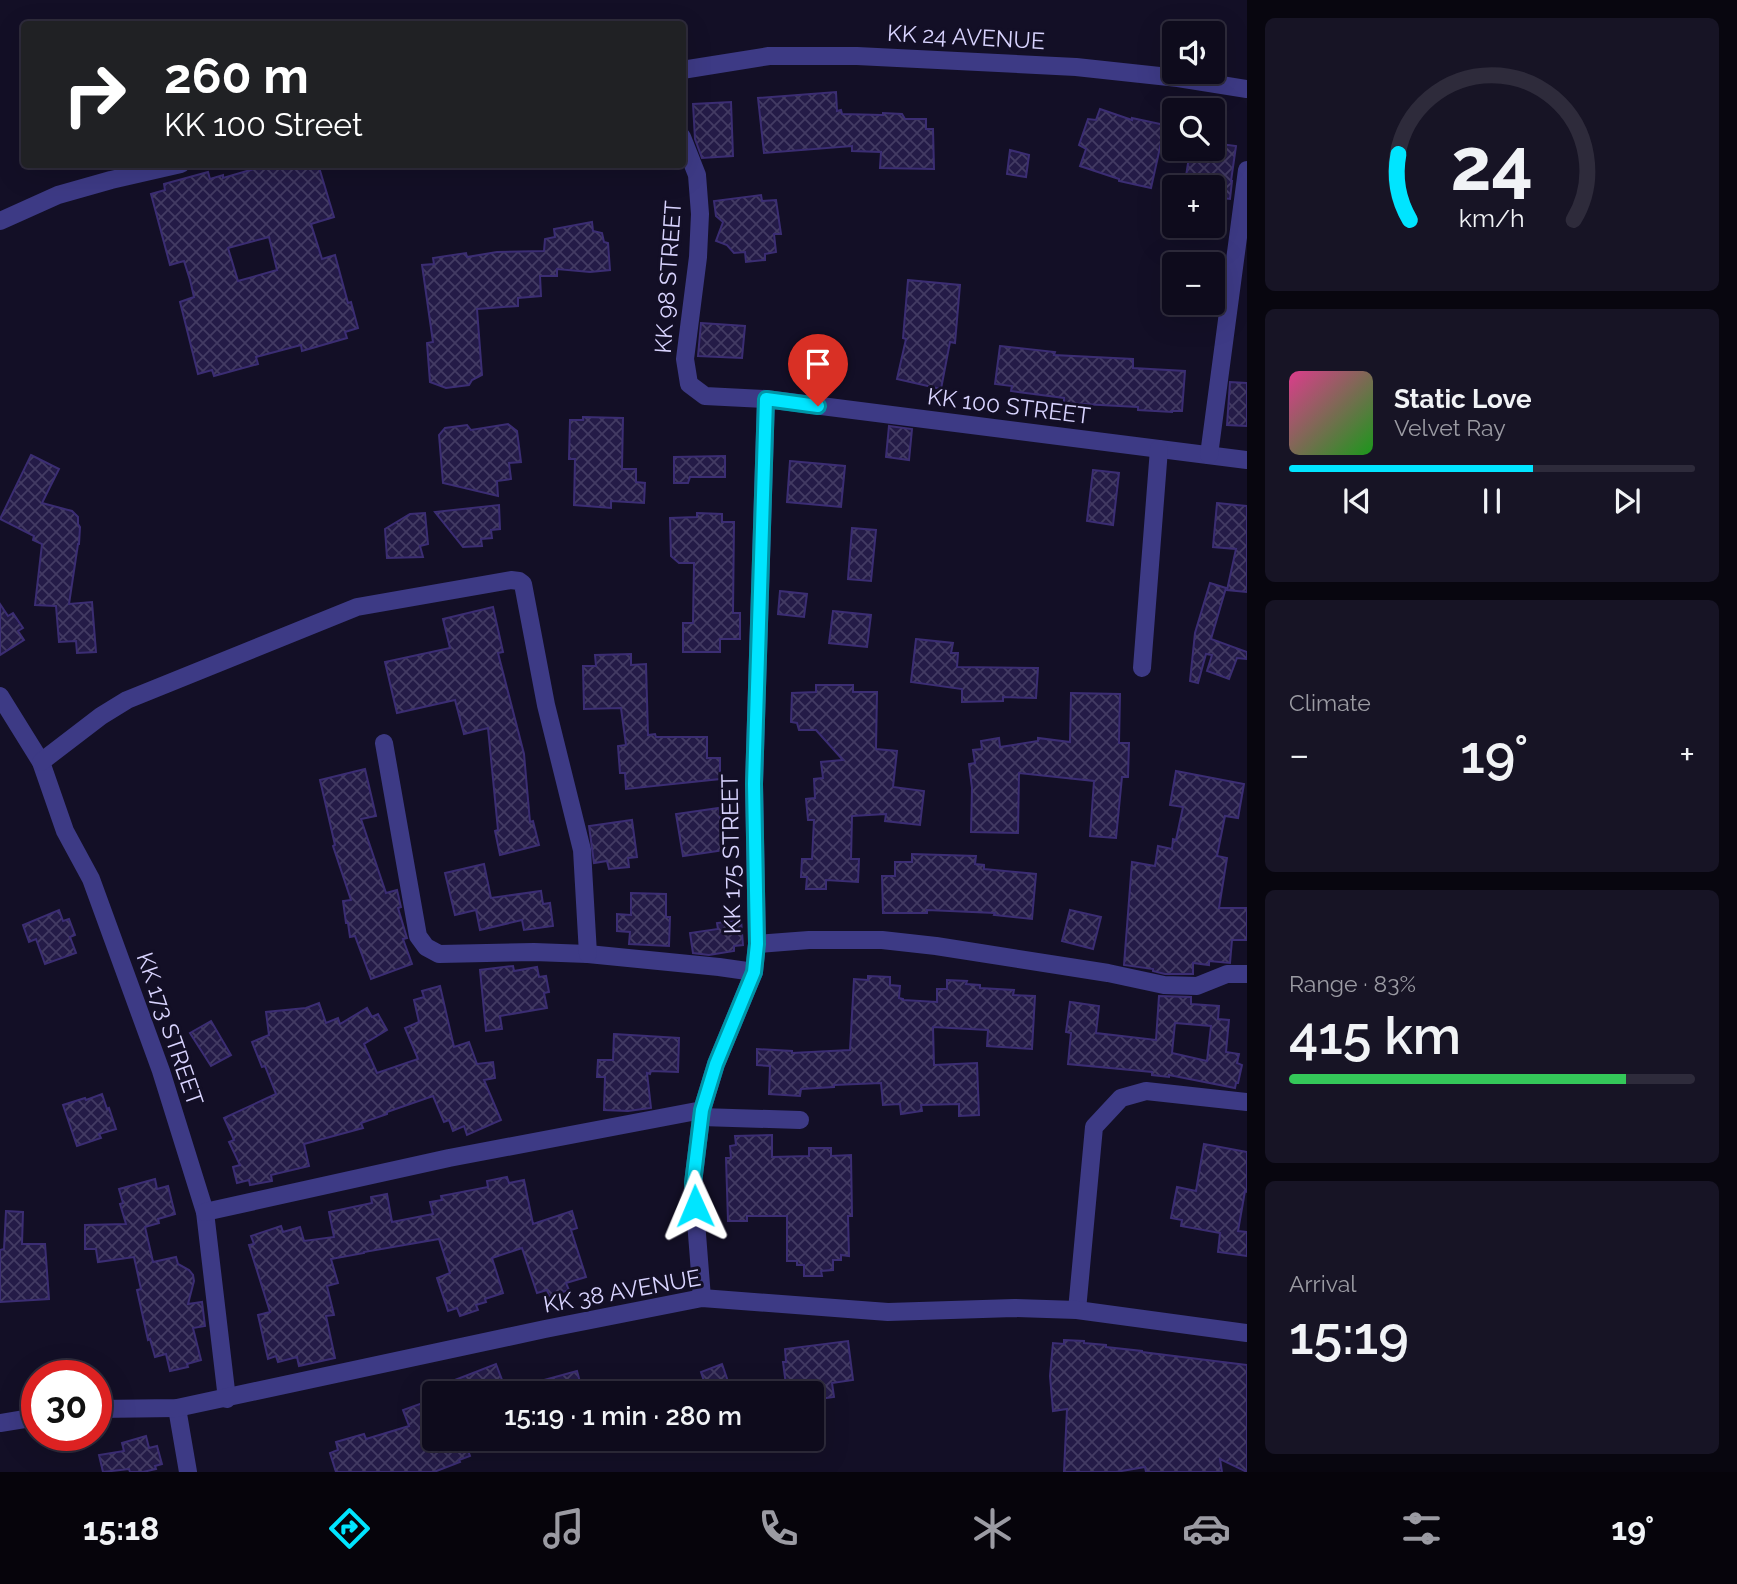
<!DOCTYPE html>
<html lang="en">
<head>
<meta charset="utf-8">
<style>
  :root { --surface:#0e0b1c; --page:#171425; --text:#f1f3f6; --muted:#9b9ba3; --line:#2e2b3b; --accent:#00e5ff }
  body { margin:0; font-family:Raleway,sans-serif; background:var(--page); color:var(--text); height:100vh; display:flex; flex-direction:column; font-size:26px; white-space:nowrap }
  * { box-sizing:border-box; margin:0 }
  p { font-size:23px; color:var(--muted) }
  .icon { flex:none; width:38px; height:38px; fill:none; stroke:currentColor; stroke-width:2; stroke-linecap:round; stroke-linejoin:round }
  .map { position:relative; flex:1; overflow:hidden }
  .drawer { display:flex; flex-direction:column; gap:18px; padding:18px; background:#08060f; width:490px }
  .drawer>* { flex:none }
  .guide { position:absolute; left:21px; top:21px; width:665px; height:147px; border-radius:7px; box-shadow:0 7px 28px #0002,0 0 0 2px var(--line); background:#202124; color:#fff; overflow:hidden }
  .controls { position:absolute; left:1162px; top:21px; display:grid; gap:14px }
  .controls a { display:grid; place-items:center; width:63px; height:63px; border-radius:7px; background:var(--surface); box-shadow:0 7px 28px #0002,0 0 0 2px var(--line); font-size:35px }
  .speed { position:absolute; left:21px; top:1360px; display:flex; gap:14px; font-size:35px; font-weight:700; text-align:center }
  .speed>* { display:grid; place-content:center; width:91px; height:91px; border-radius:50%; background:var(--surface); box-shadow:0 7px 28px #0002,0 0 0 2px var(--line); line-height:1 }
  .speed .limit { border:10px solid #d22; background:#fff; color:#111 }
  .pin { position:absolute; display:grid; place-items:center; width:60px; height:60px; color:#fff; margin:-72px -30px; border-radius:50% 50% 50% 0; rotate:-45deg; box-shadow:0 0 7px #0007 }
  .pin .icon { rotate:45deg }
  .me { position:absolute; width:77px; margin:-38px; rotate:359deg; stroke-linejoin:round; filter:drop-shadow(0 0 5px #0008) }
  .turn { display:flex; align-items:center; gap:24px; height:147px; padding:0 28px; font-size:32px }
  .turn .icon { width:91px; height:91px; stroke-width:2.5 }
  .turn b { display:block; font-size:49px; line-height:60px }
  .big { font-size:52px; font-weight:600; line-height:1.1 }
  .drawer .tile { flex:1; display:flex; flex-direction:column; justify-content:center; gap:10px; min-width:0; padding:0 24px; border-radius:10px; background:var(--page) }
  .drawer .dial { align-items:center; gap:0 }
  .dial svg { height:182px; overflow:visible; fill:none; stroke:var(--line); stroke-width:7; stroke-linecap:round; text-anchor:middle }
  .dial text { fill:var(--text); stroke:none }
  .song { display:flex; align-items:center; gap:21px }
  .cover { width:84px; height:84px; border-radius:10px; background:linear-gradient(135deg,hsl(330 70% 55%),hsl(120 70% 35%)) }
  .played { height:7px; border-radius:4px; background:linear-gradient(90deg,var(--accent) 60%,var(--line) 60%) }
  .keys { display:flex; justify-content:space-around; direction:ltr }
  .heat { display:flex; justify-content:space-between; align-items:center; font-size:38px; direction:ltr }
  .charge { height:10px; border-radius:5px; background:linear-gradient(90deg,#34c759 83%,var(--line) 0) }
  .trip { position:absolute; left:422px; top:1381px; width:402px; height:70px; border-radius:7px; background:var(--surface); box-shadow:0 7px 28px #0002,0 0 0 2px var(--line); font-weight:600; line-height:70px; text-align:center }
  .tabs { display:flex; height:112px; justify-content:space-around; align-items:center; background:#06040b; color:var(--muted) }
  .tabs .icon { width:49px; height:49px }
  .tabs .selected { color:var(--accent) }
  .tabs b { font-size:32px; color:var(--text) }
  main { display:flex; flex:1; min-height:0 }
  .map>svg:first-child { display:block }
  .building { fill:url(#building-cross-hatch); stroke:#3b2d73; stroke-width:2; fill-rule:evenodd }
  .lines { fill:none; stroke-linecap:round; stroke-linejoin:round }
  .minor { stroke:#3d3a85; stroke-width:18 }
  .route-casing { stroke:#0095a6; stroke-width:18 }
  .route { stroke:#00e5ff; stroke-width:12 }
  .labels { text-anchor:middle; stroke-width:6; stroke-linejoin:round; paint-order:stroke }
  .street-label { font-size:23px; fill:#d9d4ff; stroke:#130f26 }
</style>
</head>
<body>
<main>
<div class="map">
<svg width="1247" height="1472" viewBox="0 0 1247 1472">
  <defs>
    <pattern id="building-cross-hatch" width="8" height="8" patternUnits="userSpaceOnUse" patternTransform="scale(1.75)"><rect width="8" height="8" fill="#241b47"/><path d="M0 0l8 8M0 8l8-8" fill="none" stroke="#433b63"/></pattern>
  </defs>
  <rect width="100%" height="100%" fill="#130f26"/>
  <g class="building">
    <path d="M836,92l1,19 4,-1 1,4 41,1v-2l19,1 3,5h21v10h7l1,40 -54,-1 1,-16 -29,-1v-5l-88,7 -6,-55z"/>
    <path d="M731,102l2,54 -31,2 -7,-19 -2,-35z"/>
    <path d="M1100,109l32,11v-2l33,7 -14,63 -32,-7v-2l-39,-13 6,-17 -7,-4 9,-26 8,1z"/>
    <path d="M1213,143l23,3 -5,35h1l-2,18 -17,-2v-10h-26v-5h-2l5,-31h4v-2h19z"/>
    <path d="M1010,150l19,5 -3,22 -19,-3z"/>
    <path d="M271,164h47l16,53 -23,7 11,35 13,-4 13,48 3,-1 7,26 -13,4 2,6 -45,13 -1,-6 -45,12 2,7 -44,12 -2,-6 -14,4 -18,-72 14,-5 -4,-17 -6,-19 -14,4 -19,-71 14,-4 -1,-6 44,-12 2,7 13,-4v3zM269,237l8,33 -39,11 -10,-33z"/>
    <path d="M761,195l1,6 14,-1 5,34h-7l2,18 -11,2v6l-19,2 -1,-10 -11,1 -7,-8 -11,-4 7,-19 -7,-6 -2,-15z"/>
    <path d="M592,222l1,9 9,2 2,9 4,1 2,27 -20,2 -33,-3v7h-17l1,20 -23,2v8l-41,3 5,66 -10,5 -3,5 -23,3 -16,-6 -3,-39 6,-1 -11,-77 12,-1 -1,-6 33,-5 1,4 30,-5 47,-1 1,-12 10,-2 -1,-8z"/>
    <path d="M908,280l52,5 -5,58 -5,-1 -9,47 -44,-10 9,-40 -3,-1z"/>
    <path d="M701,323l44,3 -3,32 -44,-2z"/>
    <path d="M1000,346l55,6 -1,3 79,4v9l52,3 -3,40h-10v1l-34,-2v-3l-74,-4v-5l-53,-7 1,-5 -17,-2z"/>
    <path d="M1230,382l17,1v43l-20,-1z"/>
    <path d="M583,417l40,1 -1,51h14v13l9,1 -1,20 -33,-2v7l-37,-3 1,-46h-6l1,-39h13z"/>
    <path d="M508,424l9,7 4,31 -12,1 2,16 -14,2 1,15 -55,-13 -4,-48 6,-7 22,-3 4,5z"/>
    <path d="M889,426l23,3 -3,31 -23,-3z"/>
    <path d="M31,455l28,14 -17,34 30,8 6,6v7l2,3 -1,17h-1l-9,60 23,-2 4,50 -19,1 -1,-12 -17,1 -3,-36 -21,-1 7,-61 -9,-4 1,-4 -34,-17z"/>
    <path d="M725,456v21h-35l-2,6h-14v-26z"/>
    <path d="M790,461l55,5 -4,41 -54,-5z"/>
    <path d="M1093,470l26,3 -6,52 -26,-4z"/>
    <path d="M1217,503l30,3v86l-20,-2 9,-41 -23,-2z"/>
    <path d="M499,505l1,24 -9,1 1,8 -11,1 1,7 -19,1 -28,-35z"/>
    <path d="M425,513l3,31 -8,2 3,11 -36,1 -2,-29 25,-15z"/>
    <path d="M697,513l25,1v8h12l-1,91h7v26h-20v13h-37v-29h10l1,-60h-15l-8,-7 -1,-38 27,-1z"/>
    <path d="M852,528l24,2 -5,51 -23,-2z"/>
    <path d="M1210,583l16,5 -15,51 36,13v7l-10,-1 -8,21 -22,-8 5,-16 -6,-1 -8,29 -8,-2 5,-48z"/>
    <path d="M780,591l27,3 -3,23 -26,-3z"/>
    <path d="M0,604l8,12 5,-3 10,15 -5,3 6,9 -24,15z"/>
    <path d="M493,607l10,45 -5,1 26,101 6,68 3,-1 6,24 -39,10 -5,-24 3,-1 -10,-102 -24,6 -9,-34 -58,13 -12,-51 65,-14 -7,-29z"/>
    <path d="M833,611l38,4 -4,32 -38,-4z"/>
    <path d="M916,639l37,4 -2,10h7l-1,14 81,1 -2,30 -33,-1v4l-41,1v-13l-51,-7z"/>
    <path d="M631,654v11l15,-1 2,71 7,-1 1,3h51v21h13v21l-94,10 -1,-16h-5l-2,-27 8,-1 -5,-37 -37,1 -1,-43h13l-1,-11z"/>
    <path d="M816,685h37v7h24l-1,57 21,2 -4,36 31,4 -4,34 -35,-4 1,-7 -34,2 -1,43h8l-1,23 -32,-2v9h-20l1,-12h-6l1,-18h10l2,-39h-6l-2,-21 9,-1 -1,-19 9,-1 -2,-16 22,-2 -27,-30h-17l-2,-7 -6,-1 1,-29 24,-1z"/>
    <path d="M1071,693l49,1 -1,49h10l-1,34h-6l-6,61 -26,-2 4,-55 -75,-8 -1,60 -47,-1 1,-44 -3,-24 6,-1 -2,-13 9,-1 -1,-8 18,-3 1,9 38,-6v-3l32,4z"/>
    <path d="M365,769l11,47 -15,3 25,74 11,-3 4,17 -3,1 9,30 -4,1 9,25 -41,15 -16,-43 -5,1 -2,-14h-2l-3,-22 8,-1 -18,-54 2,-1 -15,-65z"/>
    <path d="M1176,771l68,13 -6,34 -13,-2 -8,40 10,2 -8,50h28v32h-15l-2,23 -21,-2v4l-16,-2v11h-28l-12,-3v-2l-29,-4 8,-103 23,4 3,-20 14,3 1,-10 3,1 7,-33 -13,-2z"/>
    <path d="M719,808l6,42 -42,6 -7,-42z"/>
    <path d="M632,820l5,37 -9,1 1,9 -20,2 -2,-8 -13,2 -5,-37z"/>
    <path d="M912,854l64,2 -1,8 9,1v4l52,5 -4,45 -38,-4 1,-2 -68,-3v3h-44l-1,-37h13v-14h17z"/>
    <path d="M484,864l7,34 50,-7 2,13 7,-1 3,23 -29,4 -2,-10 -42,10 -4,-20 -21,5 -10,-42z"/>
    <path d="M631,893l35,1v23h4l-1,29 -40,-2 1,-12 -13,-1v-17l14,1z"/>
    <path d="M59,910l4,11 6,-2 6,16 -5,2 6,16 -31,11 -9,-25 -7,3 -6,-17z"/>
    <path d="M1070,910l31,7 -8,32 -31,-8z"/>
    <path d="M741,920l2,25 -9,1v5l-25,4 -16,-2 -3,-20 28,-4 -1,-6z"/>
    <path d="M513,966l1,5 23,-4 2,10 7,-1 3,16 -5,1 3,15 -47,8 2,13 -16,2 -6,-61z"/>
    <path d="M868,976l22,1v8l10,1 -1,12 4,1v1l34,2v-13h10v-9l20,1 -1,3 14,1v3l34,2 -1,5 22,1 -3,53 -45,-3 1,-16 -55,-3 1,38 43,-2 2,52 -20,1v-12l-38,1 1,6 -21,3 -1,-10 -17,1 -2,-22 -47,2v2l-33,2 -1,7 -31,-2 1,-28 -13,-1v-16l35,2v2l58,-3 4,-71 14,1z"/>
    <path d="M440,986l14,61 15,-5 8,22 16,-2 2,16 -11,2 17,40 -34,15 -3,-9 -11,5 -4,-11 -5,2 -11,-26 -46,16v2l-26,9 2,5 -59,16 5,22 -38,9 1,6 -22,4 -1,-5 -12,3 -4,-16 7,-2 -11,-23 5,-2 -10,-22 52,-24 -11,-28 -3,1 -10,-25 17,-7 -3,-23 40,-4 13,-5 7,20 12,-5 2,6 27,-16 5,9 6,-3 9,16 -23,14 13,29 41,-14 -13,-31 14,-6 -5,-22 10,-3 -2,-6z"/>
    <path d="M1159,996l32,1v7l28,2 -1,13 11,1 -3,32 13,2 -2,9 5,2 -4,18h-2l-1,5 -66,-13v2l-17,-2v-3l-84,-8 3,-31 -5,-1 4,-30 29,4 -3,27 60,7zM1175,1023l36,3 -4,35 -35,-8z"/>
    <path d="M211,1021l20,34 -20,11 -21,-33z"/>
    <path d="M614,1034l65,4 -1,34 -27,-1 -1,3 -3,-1 4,35 -23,3 -24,-1 1,-33h-8l1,-17h15z"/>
    <path d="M102,1094l5,15 2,-1 7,21 -17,5 2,4 -24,8 -14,-41 22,-7 1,2z"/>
    <path d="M772,1135v22l37,-1v-8h22v8l20,-1 1,61h-4l1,40 -8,-1v5h-8v10l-12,1 1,5h-18v-11h-7v-4h-10v-45h-40v5h-19l-2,-63h5l-1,-12 6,-1 -1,-9z"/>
    <path d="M1204,1144l43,8v40l-2,-1 -7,40 9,1v24l-29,-4 2,-19 -39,-7 1,-6 -11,-2 6,-31 19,4z"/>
    <path d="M507,1177l2,6 15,-3 9,44 39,-13 5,17 -6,2 15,47 -20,6 3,7 -20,6 -2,-6 -10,3 -15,-45 -30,10 11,35 -18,6 1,3 -10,3 2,5 -18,6 -3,-8 -9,3 -11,-33 13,-5 -11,-34 -75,13v1l-33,6 7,24 -11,3 7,29 -8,1 9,42 -36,8 -2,-9 -19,5 -2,-6 -8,3 -10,-44 12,-3 -21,-67 5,-1 -3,-8 30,-10 2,6 17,-5 4,14 30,-4 -5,-25 43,-9 -1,-6 16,-3 5,28 41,-8 -3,-12 12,-2 -1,-4 47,-9 -1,-6z"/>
    <path d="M155,1179l2,10 11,-3 7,28 -17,5 1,4 -14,4 8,35 23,-5 2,7 11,6 4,5 1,6 -6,23 14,-2 3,24 -12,2 8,32 -14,4 1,3 -18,4 -4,-17 -11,3 -5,-18 -2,1 -11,-50 4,-1 -7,-32 -36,5 -2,-13h-11v-24l41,-1 -6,-20 3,-1 -4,-14z"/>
    <path d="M6,1211l17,1 -1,32h23l4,55 -49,3v-52l4,-1z"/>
    <path d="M1064,1340l20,1v2l22,2v2l36,4v1l105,13v107l-27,-13 2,13h-76l-1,-5 -29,5h-52l3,-63 -14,2 -3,-35 3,-33 11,1z"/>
    <path d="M848,1341l5,39 -21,3 2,14 -22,3v-7h-25l-4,-31h3l-1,-13z"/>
    <path d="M496,1364l11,29h-82l-1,-1z"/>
    <path d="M722,1364l10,29h-24l-7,-21z"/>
    <path d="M577,1371l6,22h-67l-1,-5z"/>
    <path d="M434,1399v39h29l7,18 -11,4 1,2 -26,10h-98l-6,-19 8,-3 -2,-8 28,-8 2,5 43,-13 -6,-16z"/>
    <path d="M146,1436l3,12 8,-2 5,18 -7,2 1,3 -13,3h-13l-1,-3 -26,3 -4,-17 25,-4 -2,-8z"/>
  </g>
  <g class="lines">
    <g class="minor">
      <path d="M682,70l87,-14h88l219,11 102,11 69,11"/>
      <path d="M682,137l15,38 3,39 -2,43 -13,102 4,25 16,12 61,3 481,61"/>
      <path d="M0,221l58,-26 53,-15 70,-16"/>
      <path d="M1209,455l38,-285"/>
      <path d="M1142,668l17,-219"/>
      <path d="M0,696l41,66 24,69 26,48 70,192 44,141 22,187"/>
      <path d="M384,743l34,193 8,11 13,7 95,-2 54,2 131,13 35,5"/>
      <path d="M41,762l60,-46 26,-16 230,-93 154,-27 8,1 4,3 23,121 36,145 6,104"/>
      <path d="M757,944l52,-4h73l54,6 172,27 56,12 33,1 30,-12h20"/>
      <path d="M701,1117l99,3"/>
      <path d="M205,1212l244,-54 253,-48"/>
      <path d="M702,1298l-9,-115 9,-73 14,-46 38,-92 3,-28 -3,-160 12,-385"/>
      <path d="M1077,1310l17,-183 27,-29 25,-7 101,11"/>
      <path d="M177,1408l11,64"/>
      <path d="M96,1409l81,-1 368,-79 157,-31 186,14 126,-4 63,2 170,23"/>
      <path d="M0,1423l37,-6"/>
    </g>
  </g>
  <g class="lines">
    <defs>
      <path id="route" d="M695,1206l-2,-23 9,-73 14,-46 38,-92 3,-28 -3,-160 12,-385 52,7"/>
    </defs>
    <use href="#route" class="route-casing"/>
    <use href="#route" class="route"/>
  </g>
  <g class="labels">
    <g class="street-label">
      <text transform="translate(966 37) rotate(3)" y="8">KK 24 AVENUE</text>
      <text transform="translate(668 277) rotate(-86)" y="8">KK 98 STREET</text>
      <text transform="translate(1009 406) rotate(7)" y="8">KK 100 STREET</text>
      <text transform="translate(731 854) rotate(-91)" y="8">KK 175 STREET</text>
      <text transform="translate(170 1029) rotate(71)" y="8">KK 173 STREET</text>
      <text transform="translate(622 1291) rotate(-10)" y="8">KK 38 AVENUE</text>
    </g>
  </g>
</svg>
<div class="controls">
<a><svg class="icon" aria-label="sound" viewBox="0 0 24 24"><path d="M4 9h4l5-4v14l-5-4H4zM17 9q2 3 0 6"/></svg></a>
<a><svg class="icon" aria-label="search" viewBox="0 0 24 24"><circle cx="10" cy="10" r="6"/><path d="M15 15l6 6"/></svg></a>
<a>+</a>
<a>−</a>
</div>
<div class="speed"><div class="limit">30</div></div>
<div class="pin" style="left:818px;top:406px;background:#d93025"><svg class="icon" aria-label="arrive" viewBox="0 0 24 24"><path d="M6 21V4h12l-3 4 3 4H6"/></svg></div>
<svg class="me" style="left:695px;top:1206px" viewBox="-20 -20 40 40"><path d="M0-17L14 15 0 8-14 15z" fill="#00e5ff" stroke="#fff" stroke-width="4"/></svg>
<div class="trip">15:19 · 1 min · 280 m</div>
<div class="guide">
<div class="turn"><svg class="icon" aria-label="right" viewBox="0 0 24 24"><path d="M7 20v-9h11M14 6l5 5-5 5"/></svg><div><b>260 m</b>KK 100 Street</div></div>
</div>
</div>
<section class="drawer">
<div class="tile dial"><svg viewBox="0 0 100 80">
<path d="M14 69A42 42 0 1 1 86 69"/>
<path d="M14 69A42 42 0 0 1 9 40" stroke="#00e5ff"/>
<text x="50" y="56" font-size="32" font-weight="700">24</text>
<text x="50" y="72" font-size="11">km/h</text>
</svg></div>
<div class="tile">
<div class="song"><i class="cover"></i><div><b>Static Love</b><p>Velvet Ray</p></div></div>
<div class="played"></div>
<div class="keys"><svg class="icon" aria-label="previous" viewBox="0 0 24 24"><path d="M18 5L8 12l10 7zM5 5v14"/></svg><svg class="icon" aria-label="pause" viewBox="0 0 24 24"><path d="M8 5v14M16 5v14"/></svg><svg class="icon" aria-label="next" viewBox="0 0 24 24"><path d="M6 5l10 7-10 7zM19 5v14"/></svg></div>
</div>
<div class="tile"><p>Climate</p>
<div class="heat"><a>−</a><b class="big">19°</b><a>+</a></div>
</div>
<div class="tile"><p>Range · 83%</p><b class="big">415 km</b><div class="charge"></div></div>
<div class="tile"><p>Arrival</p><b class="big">15:19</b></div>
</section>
</main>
<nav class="tabs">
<b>15:18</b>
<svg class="icon selected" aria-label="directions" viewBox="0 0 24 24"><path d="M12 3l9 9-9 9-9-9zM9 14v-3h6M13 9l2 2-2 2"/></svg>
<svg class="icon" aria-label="music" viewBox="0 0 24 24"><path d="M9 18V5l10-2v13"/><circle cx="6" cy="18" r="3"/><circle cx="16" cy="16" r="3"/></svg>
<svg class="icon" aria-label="phone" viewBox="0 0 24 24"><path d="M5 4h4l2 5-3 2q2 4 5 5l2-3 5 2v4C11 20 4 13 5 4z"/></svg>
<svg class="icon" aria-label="climate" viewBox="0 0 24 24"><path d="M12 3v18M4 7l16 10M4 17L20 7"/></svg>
<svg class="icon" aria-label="car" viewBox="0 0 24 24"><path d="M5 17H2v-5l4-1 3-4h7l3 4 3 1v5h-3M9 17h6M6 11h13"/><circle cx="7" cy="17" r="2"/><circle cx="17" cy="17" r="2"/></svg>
<svg class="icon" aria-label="filters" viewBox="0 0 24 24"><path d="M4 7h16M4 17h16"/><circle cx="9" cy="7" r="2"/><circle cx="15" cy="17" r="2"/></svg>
<b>19°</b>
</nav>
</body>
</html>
